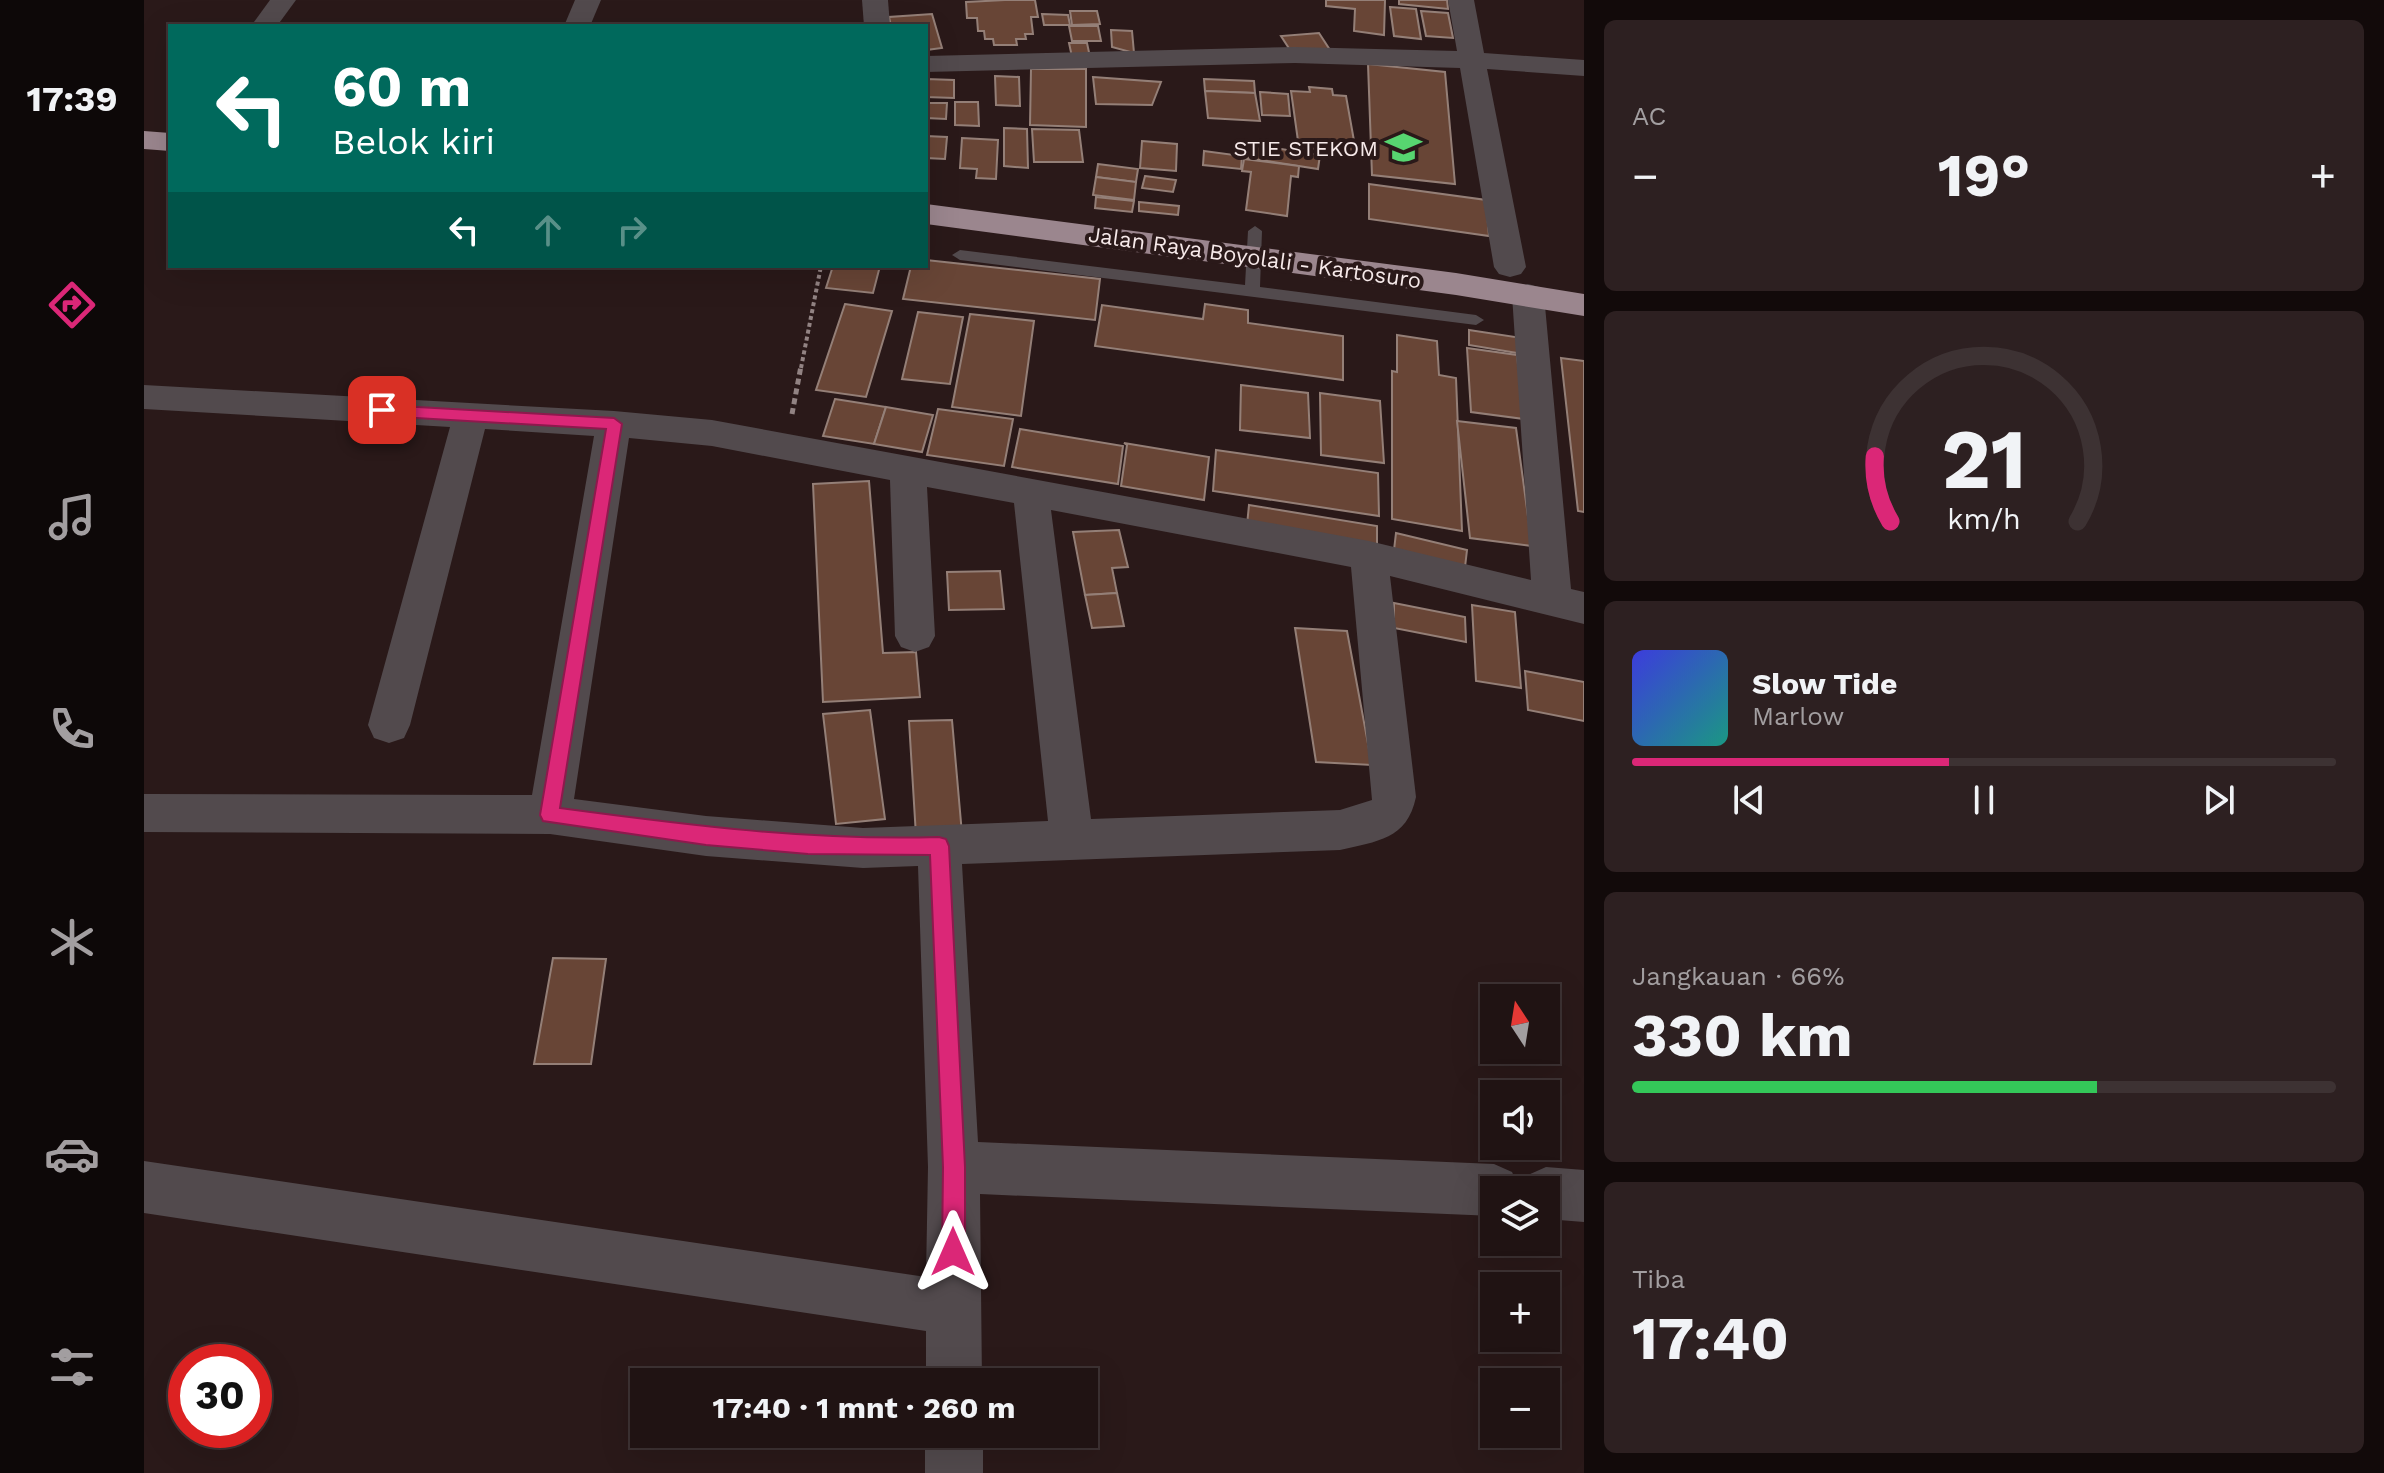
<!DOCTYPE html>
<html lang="id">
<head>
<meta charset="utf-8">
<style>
  :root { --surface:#201313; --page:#2d2021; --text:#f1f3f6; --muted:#a29ea0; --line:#3d3233; --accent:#db2777 }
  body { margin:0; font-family:"Work Sans",sans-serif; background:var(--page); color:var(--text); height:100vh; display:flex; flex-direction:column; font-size:30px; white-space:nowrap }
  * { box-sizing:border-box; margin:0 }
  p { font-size:26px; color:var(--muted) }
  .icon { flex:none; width:44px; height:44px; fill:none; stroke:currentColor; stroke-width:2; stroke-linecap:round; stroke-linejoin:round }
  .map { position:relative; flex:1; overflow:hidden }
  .panel { display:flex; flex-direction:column; gap:20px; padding:20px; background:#120a0a; width:800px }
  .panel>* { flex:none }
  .banner { position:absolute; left:24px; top:24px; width:760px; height:244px; border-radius:0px; box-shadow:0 8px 32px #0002,0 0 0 2px var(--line); background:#00695c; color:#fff; overflow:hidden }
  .needle { width:52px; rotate:348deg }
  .tools { position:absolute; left:1336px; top:984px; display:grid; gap:16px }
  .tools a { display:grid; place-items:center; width:80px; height:80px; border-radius:0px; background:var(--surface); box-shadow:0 8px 32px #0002,0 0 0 2px var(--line); font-size:40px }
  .speed { position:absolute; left:24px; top:1344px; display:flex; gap:16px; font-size:40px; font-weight:700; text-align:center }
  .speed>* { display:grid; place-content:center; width:104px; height:104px; border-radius:50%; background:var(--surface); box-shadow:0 8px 32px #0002,0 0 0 2px var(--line); line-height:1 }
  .speed .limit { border:12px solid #d22; background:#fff; color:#111 }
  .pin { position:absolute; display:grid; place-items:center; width:68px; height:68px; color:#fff; margin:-34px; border-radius:16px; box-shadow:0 4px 12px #0006 }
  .me { position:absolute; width:88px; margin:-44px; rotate:0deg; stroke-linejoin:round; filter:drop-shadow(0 0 6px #0008) }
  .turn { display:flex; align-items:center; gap:28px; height:168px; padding:0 32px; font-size:36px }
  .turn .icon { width:104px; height:104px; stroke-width:2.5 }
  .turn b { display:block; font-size:56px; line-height:68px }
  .lanes { display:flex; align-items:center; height:76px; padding:0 32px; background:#0003; justify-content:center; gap:40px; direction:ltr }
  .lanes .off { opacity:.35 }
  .big { font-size:60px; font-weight:700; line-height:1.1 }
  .panel .tile { flex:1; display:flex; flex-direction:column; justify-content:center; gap:12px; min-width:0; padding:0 28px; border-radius:12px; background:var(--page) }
  .panel .dial { align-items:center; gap:0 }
  .dial svg { height:208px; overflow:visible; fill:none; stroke:var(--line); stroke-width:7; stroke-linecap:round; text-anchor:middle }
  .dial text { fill:var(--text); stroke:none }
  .song { display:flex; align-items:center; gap:24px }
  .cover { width:96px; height:96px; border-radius:12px; background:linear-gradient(135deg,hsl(240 70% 55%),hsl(170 70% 35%)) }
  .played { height:8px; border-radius:4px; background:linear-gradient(90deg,var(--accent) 45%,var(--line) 45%) }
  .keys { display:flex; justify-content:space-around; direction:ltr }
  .heat { display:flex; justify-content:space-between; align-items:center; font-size:44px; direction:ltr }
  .charge { height:12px; border-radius:6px; background:linear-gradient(90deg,#34c759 66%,var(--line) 0) }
  .trip { position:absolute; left:486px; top:1368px; width:468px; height:80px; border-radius:0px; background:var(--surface); box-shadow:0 8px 32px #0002,0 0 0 2px var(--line); font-weight:700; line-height:80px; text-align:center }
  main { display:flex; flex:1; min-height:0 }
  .tab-bar { display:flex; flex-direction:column; width:144px; justify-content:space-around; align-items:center; background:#0d0808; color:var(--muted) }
  .tab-bar .icon { width:56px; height:56px }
  .tab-bar .current { color:var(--accent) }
  .tab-bar b { font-size:36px; color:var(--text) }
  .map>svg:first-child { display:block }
  .building { fill:#684536; stroke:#947f77; stroke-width:2 }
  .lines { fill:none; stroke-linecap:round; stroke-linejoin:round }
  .path-far1 { stroke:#928383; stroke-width:4; stroke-dasharray:4 3; stroke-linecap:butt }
  .path { stroke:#928383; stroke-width:5; stroke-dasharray:6 4; stroke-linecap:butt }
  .lane { fill:#524a4d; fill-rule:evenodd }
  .street { fill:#524a4d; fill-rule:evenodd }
  .highway { fill:#9b868e; fill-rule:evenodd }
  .route { fill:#db2777; stroke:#8e194d; stroke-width:2 }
  .labels { text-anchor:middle; stroke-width:8; stroke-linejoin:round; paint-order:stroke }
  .far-poi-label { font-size:22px; fill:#f6e9e9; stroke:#2a1919; text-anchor:end }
  .far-street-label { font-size:22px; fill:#f6e9e9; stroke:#2a1919 }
</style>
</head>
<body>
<main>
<nav class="tab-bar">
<b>17:39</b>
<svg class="icon current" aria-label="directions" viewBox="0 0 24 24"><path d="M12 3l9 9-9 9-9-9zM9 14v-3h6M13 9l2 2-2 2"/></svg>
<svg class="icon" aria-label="music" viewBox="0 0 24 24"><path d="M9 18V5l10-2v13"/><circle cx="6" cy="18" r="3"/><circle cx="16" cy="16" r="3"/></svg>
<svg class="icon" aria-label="phone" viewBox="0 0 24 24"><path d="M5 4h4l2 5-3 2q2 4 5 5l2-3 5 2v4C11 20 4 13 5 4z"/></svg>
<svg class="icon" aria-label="climate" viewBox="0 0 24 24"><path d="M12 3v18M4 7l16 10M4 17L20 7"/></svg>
<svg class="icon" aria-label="car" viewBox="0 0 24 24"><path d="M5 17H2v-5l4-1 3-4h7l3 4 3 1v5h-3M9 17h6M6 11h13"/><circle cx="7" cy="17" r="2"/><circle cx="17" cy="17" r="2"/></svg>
<svg class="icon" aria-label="filters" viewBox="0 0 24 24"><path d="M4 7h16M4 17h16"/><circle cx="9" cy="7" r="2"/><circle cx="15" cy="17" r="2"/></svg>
</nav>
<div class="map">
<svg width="1440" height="1473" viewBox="0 0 1440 1473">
  <rect width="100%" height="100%" fill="#2a1919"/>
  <g class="building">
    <path d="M861,0h30l3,17h-7l2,17h-8l1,5h-10l1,6h-23l-1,-6h-8l-1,-8h-6l-1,-13h-10l-1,-16z"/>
    <path d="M1182,0h59l-1,35 -30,-4 1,-22 -29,-3z"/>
    <path d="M1255,0h48l1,9 -49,-5z"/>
    <path d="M1246,7l26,2 5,30 -27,-3z"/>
    <path d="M926,11h27l3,13 -28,1z"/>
    <path d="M1277,11l27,2 5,25 -27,-2z"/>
    <path d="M788,14l10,34 -16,2v-24h-35l-2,-9z"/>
    <path d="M898,14l26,1 2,10h-26z"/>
    <path d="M925,26h29l3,15h-29z"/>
    <path d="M967,30l21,1 2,22 -22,-6z"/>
    <path d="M1175,33l11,17 -38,3 -11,-17z"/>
    <path d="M925,43h18l3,14h-18z"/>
    <path d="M1224,64l77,8 10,112 -83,-9z"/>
    <path d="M887,69h55v58l-56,-2z"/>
    <path d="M851,76l24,1 1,29 -24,-1z"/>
    <path d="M949,77l68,5 -9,23 -56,-1z"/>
    <path d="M782,79l28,1v18l-28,-1z"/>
    <path d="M1060,79l50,2 1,12 -50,-2z"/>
    <path d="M1165,87l23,2 1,6 13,1 10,56 -13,-1 -2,-6 -21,-1v5l-21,-1 -8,-57 19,1z"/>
    <path d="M1061,91l50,2 5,28 -52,-3z"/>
    <path d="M1116,92l28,2 2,22 -28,-1z"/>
    <path d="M811,102h23l1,24 -24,-1z"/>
    <path d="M782,103h21l-1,16 -20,-1z"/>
    <path d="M860,128l23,1 1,39 -24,-2z"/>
    <path d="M888,129l47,1 4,32h-49z"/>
    <path d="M782,136l21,1 -2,22 -19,-1z"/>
    <path d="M818,138l36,2 -2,39 -20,-1 1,-9 -17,-1z"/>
    <path d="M998,141l35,3 -1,27 -36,-3z"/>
    <path d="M1105,144l71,11 -2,14 -71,-11z"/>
    <path d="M1060,151l38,5 -1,13 -38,-4z"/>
    <path d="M1100,159l55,7 -1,11 -7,-1 -4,40 -41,-6 5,-38 -9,-1z"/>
    <path d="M954,164l40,5 -2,13 -40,-5z"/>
    <path d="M1001,176l31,4 -3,12 -31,-4z"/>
    <path d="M952,177l40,5 -2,18 -41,-5z"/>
    <path d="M1225,184l117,16 3,36 -120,-17z"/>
    <path d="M952,197l38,4 -2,11 -37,-4z"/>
    <path d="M995,202l40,4 -1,9 -39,-4z"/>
    <path d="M782,260l174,19 -5,41 -192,-21 8,-33h15z"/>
    <path d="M689,266h47l-7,27 -47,-5z"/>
    <path d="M701,304l47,7 -26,86 -50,-7z"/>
    <path d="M1061,304l43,6v13l95,13v44l-248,-34 7,-41 101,14z"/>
    <path d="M774,312l45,5 -13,67 -48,-5z"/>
    <path d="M826,314l64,7 -13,95 -69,-9z"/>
    <path d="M1325,330l53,8 1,16 -54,-9z"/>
    <path d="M1253,335l40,6 2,34 17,3 6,153 -70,-12v-148l5,1z"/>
    <path d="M1323,348l50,7 7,64 -53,-7z"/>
    <path d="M1417,358l23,3v151l-6,-1z"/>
    <path d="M1097,385l67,8 2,45 -70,-8z"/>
    <path d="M1176,393l60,8 4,62 -63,-8z"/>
    <path d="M691,399l51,8 -12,37 -51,-8z"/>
    <path d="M742,407l47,8 -11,37 -48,-8z"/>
    <path d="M794,409l75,10 -9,47 -77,-11z"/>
    <path d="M1313,421l59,7 16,118 -62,-8z"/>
    <path d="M876,429l103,17 -5,38 -106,-17z"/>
    <path d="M980,443l85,14 -5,43 -83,-14 6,-41z"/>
    <path d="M1072,450l162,23 1,43 -166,-25z"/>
    <path d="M725,481l14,172 33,-1 4,45 -97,5 -10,-218z"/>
    <path d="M1105,505l128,21v20l-130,-21z"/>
    <path d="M975,530l9,37 -16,1 5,25 -32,2 -12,-63z"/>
    <path d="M1252,533l71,17 -2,17 -71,-17z"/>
    <path d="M856,571l4,38 -55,1 -2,-38z"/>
    <path d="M973,593l7,33 -32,2 -7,-33z"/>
    <path d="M1250,603l71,14 1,25 -72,-14z"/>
    <path d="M1328,605l43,7 6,76 -45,-7z"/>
    <path d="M1151,628l52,3 25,134 -56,-3z"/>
    <path d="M1381,671l59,11v39l-56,-11z"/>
    <path d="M726,710l15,109 -49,5 -13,-110z"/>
    <path d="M808,720l10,114 -46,2 -7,-115z"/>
    <path d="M409,958l53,1 -15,105h-57z"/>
  </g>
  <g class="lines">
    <path class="path-far1" d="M657,368l20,-102"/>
    <path class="path" d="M648,414l9,-48"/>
    <path class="lane" d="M1111,226l7,5 -2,56 216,28 8,5 -8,5 -516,-65 -8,-5 8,-5 285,35 3,-54z"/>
    <g class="street">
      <path d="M126,0h26l-19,26h-26z"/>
      <path d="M431,0h26l-11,26h-26z"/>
      <path d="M718,0h26l2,26h-26z"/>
      <path d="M1304,0h26l10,53 100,7v16l-97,-7 39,198 -5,7 -11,3 -11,-3 -5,-7 -34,-199 -165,-5 -369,9v-16l369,-9 162,4z"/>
      <path d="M1384,284l11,3 5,8 27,294 13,3v32l-194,-48 26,221c-9,43 -39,44 -76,53l-378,14 16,278 516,22 18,8 8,18h-26v26l-514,-22 2,188h-56v-51l-782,-118v-52l782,116 2,-110 -10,-301 -55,2 -157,-12 -156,-22 -406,-2v-38l388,1 62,-359 -109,-7 -75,296 -6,13 -15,5 -15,-5 -6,-13 82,-298 -306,-18v-24l470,26 98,9 657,121 162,39 -19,-285 5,-8zM485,438l83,8 178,34 5,156 6,11 14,5 14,-5 6,-11 -8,-149 87,16 34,318 -185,7 -157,-12 -132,-17zM907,510l300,57 21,233 -32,10 -249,9z"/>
      <path d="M1402,1167l38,3v52l-38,-3v-29h-25l7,-15z"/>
      <rect x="781" y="1434" width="58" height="39"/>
    </g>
    <g class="highway">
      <path d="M0,131l26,2v18l-26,-2z"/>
      <path d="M782,204l530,69 128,21v22l-128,-21 -530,-71z"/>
    </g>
  </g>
  <path class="route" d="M238,405l232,13 8,6 -62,384c127,17 251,33 379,29l7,2 3,7 16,321v85l-3,8 -9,3 -8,-3 -3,-8 1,-85 -13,-312 -122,-1 -102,-9 -163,-24 -3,-6 66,-386 -224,-13 -8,-6z"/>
  <defs>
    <symbol id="university-bare" viewBox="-9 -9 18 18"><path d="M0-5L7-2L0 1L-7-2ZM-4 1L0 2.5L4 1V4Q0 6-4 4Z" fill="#57d570" stroke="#2a1919" stroke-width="2.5" paint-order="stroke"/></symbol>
  </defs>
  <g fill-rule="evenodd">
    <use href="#university-bare" x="1234" y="122" width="51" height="51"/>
  </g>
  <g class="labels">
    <g class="far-poi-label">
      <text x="1234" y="156">STIE STEKOM</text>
    </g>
    <g class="far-street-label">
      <text transform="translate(1111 257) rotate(8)" y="8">Jalan Raya Boyolali - Kartosuro</text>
    </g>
  </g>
</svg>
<div class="tools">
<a><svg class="needle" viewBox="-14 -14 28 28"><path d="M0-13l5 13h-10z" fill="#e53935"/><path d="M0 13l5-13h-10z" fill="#a29ea0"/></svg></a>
<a><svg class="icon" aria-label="sound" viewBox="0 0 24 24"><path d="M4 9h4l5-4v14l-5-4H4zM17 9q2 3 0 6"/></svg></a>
<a><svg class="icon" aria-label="layers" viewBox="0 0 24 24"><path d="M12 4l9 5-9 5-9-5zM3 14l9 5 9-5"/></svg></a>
<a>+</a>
<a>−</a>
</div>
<div class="speed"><div class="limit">30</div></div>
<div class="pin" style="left:238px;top:410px;background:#d93025"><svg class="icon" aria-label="arrive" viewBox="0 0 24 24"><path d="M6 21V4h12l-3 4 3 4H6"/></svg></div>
<svg class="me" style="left:809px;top:1252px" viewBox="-20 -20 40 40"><path d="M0-17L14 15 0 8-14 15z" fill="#db2777" stroke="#fff" stroke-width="4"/></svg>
<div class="trip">17:40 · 1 mnt · 260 m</div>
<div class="banner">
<div class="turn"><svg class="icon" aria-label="left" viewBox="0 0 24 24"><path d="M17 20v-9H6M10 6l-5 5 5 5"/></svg><div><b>60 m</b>Belok kiri</div></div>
<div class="lanes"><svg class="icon" aria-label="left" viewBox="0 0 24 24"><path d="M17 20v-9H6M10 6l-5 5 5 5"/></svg><svg class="icon off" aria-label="ahead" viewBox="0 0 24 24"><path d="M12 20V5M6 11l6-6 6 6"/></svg><svg class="icon off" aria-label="right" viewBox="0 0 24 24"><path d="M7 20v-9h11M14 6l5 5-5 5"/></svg></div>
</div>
</div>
<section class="panel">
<div class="tile"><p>AC</p>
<div class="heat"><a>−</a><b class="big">19°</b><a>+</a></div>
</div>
<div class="tile dial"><svg viewBox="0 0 100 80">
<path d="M14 69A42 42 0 1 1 86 69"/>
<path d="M14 69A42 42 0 0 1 8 44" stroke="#db2777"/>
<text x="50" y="56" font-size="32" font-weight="700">21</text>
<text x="50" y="72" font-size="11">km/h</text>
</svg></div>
<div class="tile">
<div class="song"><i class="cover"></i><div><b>Slow Tide</b><p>Marlow</p></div></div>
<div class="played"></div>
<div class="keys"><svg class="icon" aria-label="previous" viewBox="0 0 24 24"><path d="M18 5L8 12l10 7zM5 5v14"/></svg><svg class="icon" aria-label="pause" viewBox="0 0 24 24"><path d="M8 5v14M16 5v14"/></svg><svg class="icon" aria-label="next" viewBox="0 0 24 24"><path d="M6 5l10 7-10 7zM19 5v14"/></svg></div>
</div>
<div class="tile"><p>Jangkauan · 66%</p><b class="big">330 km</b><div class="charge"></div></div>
<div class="tile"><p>Tiba</p><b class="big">17:40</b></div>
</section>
</main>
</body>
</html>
